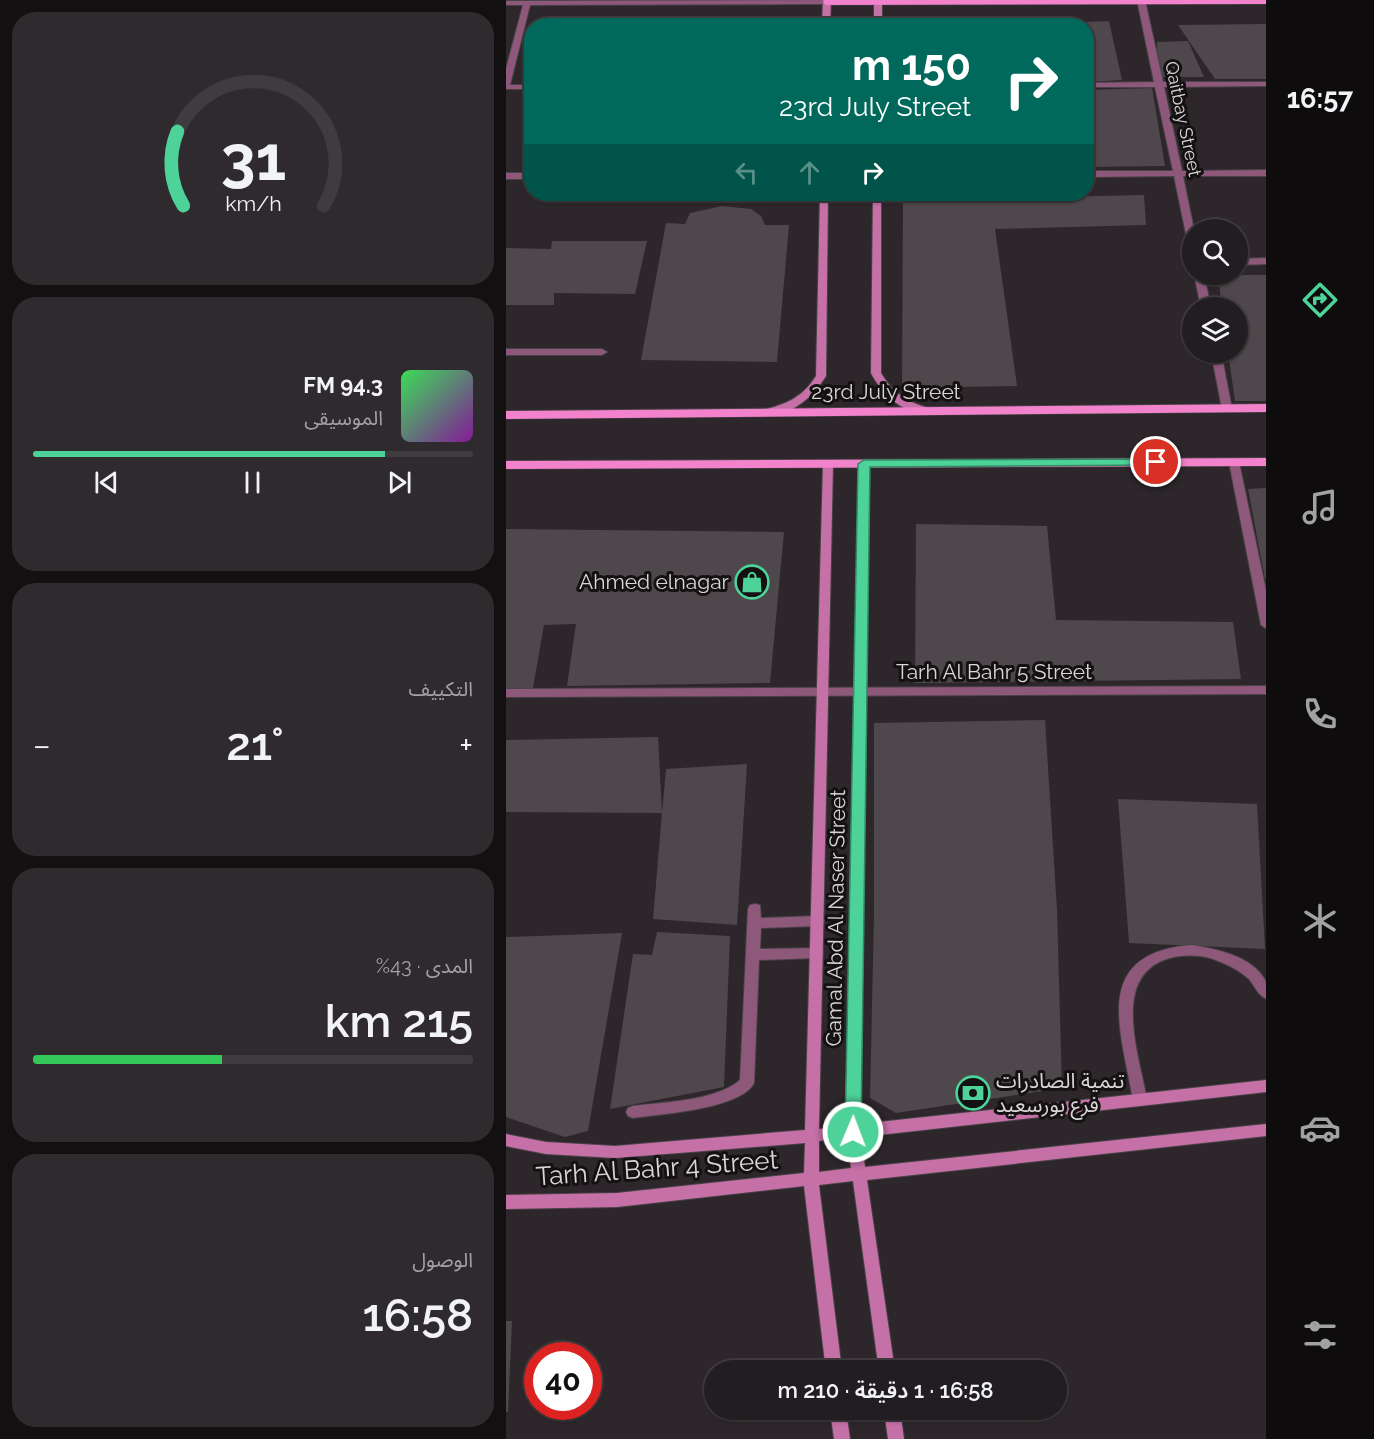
<!DOCTYPE html>
<html lang="ar">
<head>
<meta charset="utf-8">
<style>
  :root { --surface:#221d20; --page:#2e2a2d; --text:#f1f3f6; --muted:#a2a2a5; --line:#3f3b3e; --accent:#4dd39a }
  body { margin:0; font-family:Raleway,"Noto Sans Arabic",sans-serif; background:var(--page); color:var(--text); direction:rtl; height:100vh; display:flex; flex-direction:column; font-size:22px; white-space:nowrap }
  * { box-sizing:border-box; margin:0 }
  p { font-size:20px; color:var(--muted) }
  .icon { flex:none; width:33px; height:33px; fill:none; stroke:currentColor; stroke-width:2; stroke-linecap:round; stroke-linejoin:round }
  .map { position:relative; flex:1; overflow:hidden; direction:ltr }
  .details { display:flex; flex-direction:column; gap:12px; padding:12px; background:#131012; width:506px }
  .details>* { flex:none }
  .guide { position:absolute; left:18px; top:18px; width:570px; height:183px; border-radius:24px; box-shadow:0 2px 4px #0004,0 0 0 2px var(--line); direction:rtl; background:#00695c; color:#fff; overflow:hidden }
  .buttons { position:absolute; left:676px; top:219px; display:grid; gap:12px }
  .buttons a { display:grid; place-items:center; width:66px; height:66px; border-radius:50%; background:var(--surface); box-shadow:0 2px 4px #0004,0 0 0 2px var(--line); font-size:30px }
  .speed { position:absolute; left:18px; top:1342px; display:flex; gap:12px; font-size:30px; font-weight:700; text-align:center }
  .speed>* { display:grid; place-content:center; width:78px; height:78px; border-radius:50%; background:var(--surface); box-shadow:0 2px 4px #0004,0 0 0 2px var(--line); line-height:1 }
  .speed .limit { border:9px solid #d22; background:#fff; color:#111 }
  .pin { position:absolute; display:grid; place-items:center; width:51px; height:51px; color:#fff; margin:-26px; border:3px solid #fff; border-radius:50%; box-shadow:0 2px 6px #0007 }
  .me { position:absolute; width:66px; margin:-33px; rotate:1deg; stroke-linejoin:round; filter:drop-shadow(0 0 4px #0008) }
  .turn { display:flex; align-items:center; gap:21px; height:126px; padding:0 24px; font-size:27px }
  .turn .icon { width:78px; height:78px; stroke-width:2.5 }
  .turn b { display:block; font-size:42px; line-height:51px }
  .lanes { display:flex; align-items:center; height:57px; padding:0 24px; background:#0003; justify-content:center; gap:30px; direction:ltr }
  .lanes .off { opacity:.35 }
  .big { font-size:45px; font-weight:600; line-height:1.1 }
  .details .tile { flex:1; display:flex; flex-direction:column; justify-content:center; gap:9px; min-width:0; padding:0 21px; border-radius:24px; background:var(--page) }
  .details .dial { align-items:center; gap:0 }
  .dial svg { height:156px; overflow:visible; fill:none; stroke:var(--line); stroke-width:7; stroke-linecap:round; text-anchor:middle }
  .dial text { fill:var(--text); stroke:none }
  .song { display:flex; align-items:center; gap:18px }
  .cover { width:72px; height:72px; border-radius:9px; background:linear-gradient(135deg,hsl(130 70% 55%),hsl(290 70% 35%)) }
  .played { height:6px; border-radius:3px; background:linear-gradient(90deg,var(--accent) 80%,var(--line) 80%) }
  .keys { display:flex; justify-content:space-around; direction:ltr }
  .heat { display:flex; justify-content:space-between; align-items:center; font-size:33px; direction:ltr }
  .charge { height:9px; border-radius:4px; background:linear-gradient(90deg,#34c759 43%,var(--line) 0) }
  .trip { position:absolute; left:198px; top:1360px; width:363px; height:60px; border-radius:30px; background:var(--surface); box-shadow:0 2px 4px #0004,0 0 0 2px var(--line); font-weight:600; line-height:60px; text-align:center; direction:rtl }
  main { display:flex; flex:1; min-height:0 }
  .tabs { display:flex; flex-direction:column; width:108px; justify-content:space-around; align-items:center; background:#0e0c0d; color:var(--muted) }
  .tabs .icon { width:42px; height:42px }
  .tabs .on { color:var(--accent) }
  .tabs b { font-size:27px; color:var(--text) }
  .map>svg:first-child { display:block }
  .green { fill:#661850 }
  .building { fill:#4e474b }
  .lines { fill:none; stroke-linecap:round; stroke-linejoin:round }
  .lane-casing { stroke:#494347; stroke-width:2 }
  .street-casing { stroke:#494347; stroke-width:2 }
  .secondary-casing { stroke:#494347; stroke-width:2 }
  .primary-casing { stroke:#494347; stroke-width:1 }
  .lane { fill:#8e587a; fill-rule:evenodd }
  .street { fill:#8e587a; fill-rule:evenodd }
  .secondary { fill:#c670a8; fill-rule:evenodd }
  .primary { fill:#f282cc; fill-rule:evenodd }
  .route { fill:#4dd39a; stroke:#328964; stroke-width:1.5 }
  .labels { text-anchor:middle; stroke-width:6; stroke-linejoin:round; paint-order:stroke }
  .far-street-label { font-size:18px; fill:#d9d5d7; stroke:#141112 }
  .street-label { font-size:21px; fill:#d9d5d7; stroke:#141112 }
  .poi-label { font-size:21px; fill:#d9d5d7; stroke:#141112; text-anchor:end }
  .near-street-label { font-size:26px; fill:#d9d5d7; stroke:#141112 }
</style>
</head>
<body>
<main>
<nav class="tabs">
<b>16:57</b>
<svg class="icon on" aria-label="directions" viewBox="0 0 24 24"><path d="M12 3l9 9-9 9-9-9zM9 14v-3h6M13 9l2 2-2 2"/></svg>
<svg class="icon" aria-label="music" viewBox="0 0 24 24"><path d="M9 18V5l10-2v13"/><circle cx="6" cy="18" r="3"/><circle cx="16" cy="16" r="3"/></svg>
<svg class="icon" aria-label="phone" viewBox="0 0 24 24"><path d="M5 4h4l2 5-3 2q2 4 5 5l2-3 5 2v4C11 20 4 13 5 4z"/></svg>
<svg class="icon" aria-label="climate" viewBox="0 0 24 24"><path d="M12 3v18M4 7l16 10M4 17L20 7"/></svg>
<svg class="icon" aria-label="car" viewBox="0 0 24 24"><path d="M5 17H2v-5l4-1 3-4h7l3 4 3 1v5h-3M9 17h6M6 11h13"/><circle cx="7" cy="17" r="2"/><circle cx="17" cy="17" r="2"/></svg>
<svg class="icon" aria-label="filters" viewBox="0 0 24 24"><path d="M4 7h16M4 17h16"/><circle cx="9" cy="7" r="2"/><circle cx="15" cy="17" r="2"/></svg>
</nav>
<div class="map">
<svg width="761" height="1439" viewBox="0 0 761 1439">
  <rect width="100%" height="100%" fill="#2d272b"/>
  <path class="green" d="M52,20l246,2v4l-247,-1z"/>
  <g class="building">
    <path d="M385,21h53l1,5h-54z"/>
    <path d="M603,21l13,59 -36,2v-56h-50v-2z"/>
    <path d="M761,24v55h-52l-37,-54z"/>
    <path d="M682,41l16,36h-47v-35z"/>
    <path d="M646,88l13,78 -79,1v-77z"/>
    <path d="M638,195l2,30 -151,4 22,157 -115,2 1,-188z"/>
    <path d="M216,206l29,3 10,7 4,9h24l-12,137 -136,-2 25,-137 19,1 5,-11z"/>
    <path d="M46,241h95l-12,53 -81,-1v12h-48v-57l45,1z"/>
    <path d="M712,275h49v126h-32l-7,-49h10v-44h-16z"/>
    <path d="M761,488v91h-2l-17,-90z"/>
    <path d="M410,524l131,2 9,94 177,2 8,57 -326,4z"/>
    <path d="M0,529l278,3 -14,151 -203,3 9,-62 -32,1 -11,63h-27z"/>
    <path d="M539,720l12,190 5,178 -166,25 -26,-15 4,-183v-192z"/>
    <path d="M152,737l4,76 4,-44 81,-5 -10,161 -84,-6 9,-106 -156,-1v-72z"/>
    <path d="M612,799l139,5 8,145 -136,-6z"/>
    <path d="M151,932l73,4 -6,151 -114,22 23,-155 19,1z"/>
    <path d="M116,933l-34,198 -23,6 -59,-20v-180z"/>
    <path d="M0,1321h6l-4,91h-2z"/>
  </g>
  <g class="lines">
    <defs>
      <g id="lane">
        <path d="M0,349h96l5,3 -5,3h-96z"/>
        <path d="M249,904l5,1 1,13 56,-2 5,1 2,4 -2,4 -5,1 -56,2 -1,21 56,-1 5,1 2,4 -2,4 -5,1 -57,2 -5,123c-13,26 -94,31 -121,35l-5,-2 -2,-4 2,-4 5,-2c31,-4 83,-5 107,-26l8,-171 2,-4z"/>
        <path d="M686,945c24,4 60,11 73,35 2,6 2,13 2,19 -9,-3 -12,-13 -18,-20 -9,-8 -20,-14 -31,-18 -16,-7 -38,-7 -54,-1 -53,20 -24,98 -17,140l-2,4 -5,2 -5,-2 -2,-4c-12,-70 -43,-147 59,-155z"/>
      </g>
      <g id="street">
        <path d="M322,0l3,2 -4,2 -297,1 -20,80h22v4h-26v-20l17,-64h-17v-4z"/>
        <path d="M631,0h8l18,82h104v4l-103,1 18,84 85,-1v6h-84l11,54 -1,17 -5,-3 -14,-68 -88,1v-6h87l-18,-84h-69v-4l68,-1z"/>
        <rect x="0" y="173" width="26" height="6"/>
        <path d="M761,258v6l-29,1v-6z"/>
        <path d="M688,274h10l7,34h-10z"/>
        <path d="M705,352h10l11,57 -1,2 -4,1 -5,-3z"/>
        <path d="M728,459l5,3 28,133v34l-6,-4 -32,-163z"/>
        <path d="M761,686v8l-761,3v-8z"/>
      </g>
      <g id="secondary">
        <path d="M317,0h8l-1,26h-8z"/>
        <rect x="368" y="0" width="8" height="26"/>
        <path d="M314,194h8l-2,182c-13,21 -36,42 -63,38v-4c24,-6 40,-13 53,-34z"/>
        <path d="M367,194h8v179c12,21 28,30 51,36v4c-27,4 -50,-19 -61,-40z"/>
        <path d="M358,460l5,3 -9,661 407,-44v12l-406,45 4,30 402,-43v12l-400,44 28,191h-16l-26,-190 -34,4 23,186h-16l-22,-185 -187,21 -111,2v-14l111,-2 187,-20 1,-30 -190,15 -69,-4 -40,-8v-12l40,8 69,4 190,-16 18,-666 5,-3 5,3 -14,665 27,-3 13,-663zM341,1138l4,30 -32,4v-31z"/>
        <path d="M324,1410h16l4,29h-16z"/>
        <path d="M378,1410h16l4,29h-16z"/>
      </g>
      <g id="primary">
        <path d="M318,0h443v4l-440,1 -3,-1z"/>
        <path d="M761,404v8l-761,7v-8z"/>
        <path d="M761,458v8l-761,3v-8z"/>
      </g>
    </defs>
    <use href="#lane" class="lane-casing"/>
    <use href="#street" class="street-casing"/>
    <use href="#secondary" class="secondary-casing"/>
    <use href="#primary" class="primary-casing"/>
    <use href="#lane" class="lane"/>
    <use href="#street" class="street"/>
    <use href="#secondary" class="secondary"/>
    <use href="#primary" class="primary"/>
  </g>
  <path class="route" d="M650,459l5,1v5l-291,2 -9,665 -2,5 -6,2 -6,-2 -2,-5 13,-668 6,-4z"/>
  <defs>
    <symbol id="shop-ring" viewBox="-11 -11 22 22"><circle r="9.5" fill="#141112" stroke="#4dd39a" stroke-width="1.5"/><path d="M-5-2.5h2.3a2.7 3.5 0 0 1 5.4 0H5L5.5 6h-11ZM-1.5-2.5h3a1.5 2.3 0 0 0-3 0Z" fill="#4dd39a"/></symbol>
    <symbol id="bank-ring" viewBox="-11 -11 22 22"><circle r="9.5" fill="#141112" stroke="#4dd39a" stroke-width="1.5"/><path d="M-6-4H6V4H-6ZM0-2.3a2.3 2.3 0 1 0 0 4.6a2.3 2.3 0 1 0 0-4.6Z" fill="#4dd39a"/></symbol>
  </defs>
  <g fill-rule="evenodd">
    <use href="#shop-ring" x="227" y="563" width="38" height="38"/>
    <use href="#bank-ring" x="448" y="1074" width="38" height="38"/>
  </g>
  <g class="labels">
    <g class="far-street-label">
      <text transform="translate(677 119) rotate(78)" y="6">Qaitbay Street</text>
    </g>
    <g class="street-label">
      <text x="380" y="399">23rd July Street</text>
      <text x="488" y="679">Tarh Al Bahr 5 Street</text>
      <text transform="translate(330 918) rotate(-89)" y="7">Gamal Abd Al Naser Street</text>
    </g>
    <g class="poi-label">
      <text x="223" y="589">Ahmed elnagar</text>
      <text x="490" y="1088" text-anchor="start">تنمية الصادرات<tspan x="490" dy="24">فرع بورسعيد</tspan></text>
    </g>
    <g class="near-street-label">
      <text transform="translate(151 1168) rotate(-4)" y="9">Tarh Al Bahr 4 Street</text>
    </g>
  </g>
</svg>
<div class="buttons">
<a><svg class="icon" aria-label="search" viewBox="0 0 24 24"><circle cx="10" cy="10" r="6"/><path d="M15 15l6 6"/></svg></a>
<a><svg class="icon" aria-label="layers" viewBox="0 0 24 24"><path d="M12 4l9 5-9 5-9-5zM3 14l9 5 9-5"/></svg></a>
</div>
<div class="speed"><div class="limit">40</div></div>
<div class="pin" style="left:650px;top:462px;background:#d93025"><svg class="icon" aria-label="arrive" viewBox="0 0 24 24"><path d="M6 21V4h12l-3 4 3 4H6"/></svg></div>
<svg class="me" style="left:347px;top:1132px" viewBox="-20 -20 40 40"><circle r="17" fill="#4dd39a" stroke="#fff" stroke-width="3"/><path d="M0-11L8 9 0 5-8 9z" fill="#fff"/></svg>
<div class="trip">16:58 · 1 دقيقة · 210 m</div>
<div class="guide">
<div class="turn"><svg class="icon" aria-label="right" viewBox="0 0 24 24"><path d="M7 20v-9h11M14 6l5 5-5 5"/></svg><div><b>150 m</b>23rd July Street</div></div>
<div class="lanes"><svg class="icon off" aria-label="left" viewBox="0 0 24 24"><path d="M17 20v-9H6M10 6l-5 5 5 5"/></svg><svg class="icon off" aria-label="ahead" viewBox="0 0 24 24"><path d="M12 20V5M6 11l6-6 6 6"/></svg><svg class="icon" aria-label="right" viewBox="0 0 24 24"><path d="M7 20v-9h11M14 6l5 5-5 5"/></svg></div>
</div>
</div>
<section class="details">
<div class="tile dial"><svg viewBox="0 0 100 80">
<path d="M14 69A42 42 0 1 1 86 69"/>
<path d="M14 69A42 42 0 0 1 11 31" stroke="#4dd39a"/>
<text x="50" y="56" font-size="32" font-weight="700">31</text>
<text x="50" y="72" font-size="11">km/h</text>
</svg></div>
<div class="tile">
<div class="song"><i class="cover"></i><div><b>94.3 FM</b><p>الموسيقى</p></div></div>
<div class="played"></div>
<div class="keys"><svg class="icon" aria-label="previous" viewBox="0 0 24 24"><path d="M18 5L8 12l10 7zM5 5v14"/></svg><svg class="icon" aria-label="pause" viewBox="0 0 24 24"><path d="M8 5v14M16 5v14"/></svg><svg class="icon" aria-label="next" viewBox="0 0 24 24"><path d="M6 5l10 7-10 7zM19 5v14"/></svg></div>
</div>
<div class="tile"><p>التكييف</p>
<div class="heat"><a>−</a><b class="big">21°</b><a>+</a></div>
</div>
<div class="tile"><p>المدى · 43%</p><b class="big">215 km</b><div class="charge"></div></div>
<div class="tile"><p>الوصول</p><b class="big">16:58</b></div>
</section>
</main>
</body>
</html>
